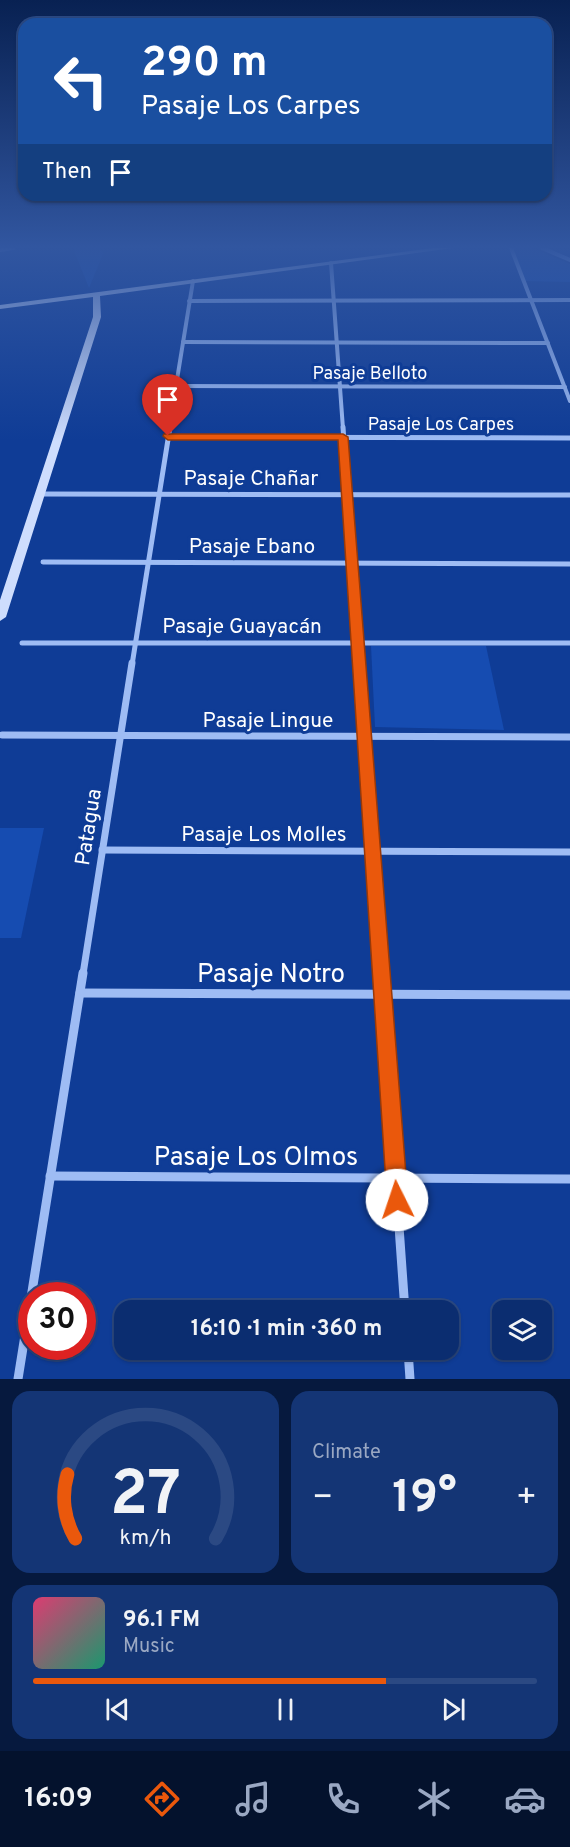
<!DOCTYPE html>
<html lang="en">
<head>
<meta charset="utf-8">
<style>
  :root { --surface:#0b2d70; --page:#143575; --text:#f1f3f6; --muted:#9aa8c3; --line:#2b4983; --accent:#ea580c }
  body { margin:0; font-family:Overpass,sans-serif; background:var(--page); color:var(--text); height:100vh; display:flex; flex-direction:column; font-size:22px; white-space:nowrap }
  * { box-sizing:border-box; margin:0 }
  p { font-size:20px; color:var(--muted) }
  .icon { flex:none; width:33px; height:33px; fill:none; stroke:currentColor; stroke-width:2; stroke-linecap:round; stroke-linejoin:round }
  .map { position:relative; height:1379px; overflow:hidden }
  .sheet { display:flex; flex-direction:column; gap:12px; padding:12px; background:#06193e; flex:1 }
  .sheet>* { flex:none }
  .guide { position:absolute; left:18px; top:18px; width:534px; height:183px; border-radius:18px; box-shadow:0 2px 4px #0004,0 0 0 2px var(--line); background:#1a4fa0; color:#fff; overflow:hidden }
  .fabs { position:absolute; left:492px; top:1300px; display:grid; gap:12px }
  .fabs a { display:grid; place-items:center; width:60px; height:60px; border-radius:12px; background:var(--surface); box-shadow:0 2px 4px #0004,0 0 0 2px var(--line); font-size:30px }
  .speed { position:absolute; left:18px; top:1282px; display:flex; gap:12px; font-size:30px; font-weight:700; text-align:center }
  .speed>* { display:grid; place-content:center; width:78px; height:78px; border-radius:50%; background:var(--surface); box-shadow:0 2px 4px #0004,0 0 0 2px var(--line); line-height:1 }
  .speed .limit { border:9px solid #d22; background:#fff; color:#111 }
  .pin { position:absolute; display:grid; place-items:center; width:51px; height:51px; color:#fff; margin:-62px -26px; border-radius:50% 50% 50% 0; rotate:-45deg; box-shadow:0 0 6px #0007 }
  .pin .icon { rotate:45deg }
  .me { position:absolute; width:66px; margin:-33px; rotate:356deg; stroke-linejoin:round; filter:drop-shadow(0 0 4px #0008) }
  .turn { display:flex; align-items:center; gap:21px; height:126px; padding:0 24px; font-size:27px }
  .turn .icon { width:78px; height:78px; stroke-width:2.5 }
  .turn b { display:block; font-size:42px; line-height:51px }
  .then { display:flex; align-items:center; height:57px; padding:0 24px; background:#0003; gap:12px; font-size:22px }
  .big { font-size:45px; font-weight:700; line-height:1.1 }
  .sheet .tile { flex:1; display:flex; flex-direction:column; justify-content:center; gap:9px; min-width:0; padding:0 21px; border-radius:18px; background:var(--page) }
  .sheet .dial { align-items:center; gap:0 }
  .dial svg { height:156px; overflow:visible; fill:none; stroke:var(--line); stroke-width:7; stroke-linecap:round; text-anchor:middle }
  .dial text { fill:var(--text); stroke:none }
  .song { display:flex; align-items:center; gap:18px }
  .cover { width:72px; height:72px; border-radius:9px; background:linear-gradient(135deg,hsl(340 70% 55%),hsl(160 70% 35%)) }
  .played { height:6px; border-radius:3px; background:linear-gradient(90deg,var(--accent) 70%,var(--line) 70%) }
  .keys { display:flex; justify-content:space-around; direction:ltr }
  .heat { display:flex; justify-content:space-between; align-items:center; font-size:33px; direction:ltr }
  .sheet .tiles { flex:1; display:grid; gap:12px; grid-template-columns:1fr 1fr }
  .tile:last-child { grid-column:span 2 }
  .trip { position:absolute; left:114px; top:1300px; width:345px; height:60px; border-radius:18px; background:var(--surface); box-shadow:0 2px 4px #0004,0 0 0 2px var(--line); font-weight:700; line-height:60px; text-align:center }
  .dock { display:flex; height:96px; justify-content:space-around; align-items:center; background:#04122d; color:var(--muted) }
  .dock .icon { width:42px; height:42px }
  .dock .current { color:var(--accent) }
  .dock b { font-size:27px; color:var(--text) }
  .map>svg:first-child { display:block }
  .green { fill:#164cb1 }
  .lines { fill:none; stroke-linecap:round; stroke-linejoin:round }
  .stream { stroke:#8fb5f8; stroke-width:4 }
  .street-far3 { stroke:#9ebcf4; stroke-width:4 }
  .street-far2 { stroke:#9ebcf4; stroke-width:5 }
  .street-far1 { stroke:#9ebcf4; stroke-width:7 }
  .street { stroke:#9ebcf4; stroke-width:9 }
  .secondary { fill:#ceddfd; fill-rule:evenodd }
  .route { fill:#ea580c; stroke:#983908; stroke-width:1.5 }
  .labels { text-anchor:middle; stroke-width:6; stroke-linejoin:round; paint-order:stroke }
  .far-street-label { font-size:18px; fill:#fff; stroke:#0f3c96 }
  .street-label { font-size:21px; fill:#fff; stroke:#0f3c96 }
  .near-street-label { font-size:26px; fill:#fff; stroke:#0f3c96 }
</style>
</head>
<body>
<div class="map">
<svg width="570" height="1379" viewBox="0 0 570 1379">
  <rect width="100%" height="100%" fill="#0f3c96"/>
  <g class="green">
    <path d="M73,248h27l3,6 -14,34z"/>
    <path d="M512,248h20l38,16v18l-47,-1z"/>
    <path d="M371,646h115l18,84 -129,-3z"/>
    <path d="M0,828h44l-23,110h-21z"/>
  </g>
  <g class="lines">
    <path class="stream" d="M542,248l28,12"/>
    <g class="street-far3">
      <path d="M511,248l59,153"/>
      <path d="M0,250l13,-2"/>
      <path d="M331,263l12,166"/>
      <path d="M189,301l381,-1"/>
      <path d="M183,342l365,1"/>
      <path d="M176,386l389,1"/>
      <path d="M169,429l24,-148"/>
    </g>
    <g class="street-far2">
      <path d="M343,427l16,238"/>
      <path d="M168,437l402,1"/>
      <path d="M40,494l530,1"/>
      <path d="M43,562l527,2"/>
      <path d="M22,643h548"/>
      <path d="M132,665l38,-238"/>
    </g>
    <g class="street-far1">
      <path d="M359,663l22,311"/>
      <path d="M2,735l568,2"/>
      <path d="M102,850l468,2"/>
      <path d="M83,974l49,-311"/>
    </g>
    <g class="street">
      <path d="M381,973l24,338"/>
      <path d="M80,993l490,2"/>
      <path d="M50,1176l520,3"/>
      <path d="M408,1350l2,29"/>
      <path d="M18,1379l65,-406"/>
    </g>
    <path class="secondary" d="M433,248h20l-353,48 1,21 -95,300 -6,4v-21l93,-283v-20l-93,12v-4z"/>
  </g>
  <linearGradient id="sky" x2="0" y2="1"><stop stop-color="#082152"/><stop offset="0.56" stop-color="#3156a0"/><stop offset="1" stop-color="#3156a0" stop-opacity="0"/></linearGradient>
  <rect width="570" height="441" fill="url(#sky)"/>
  <path class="route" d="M164,434h179l5,3 60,763 -3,7 -8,3 -7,-3 -3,-7 -49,-760h-170l-5,-4z"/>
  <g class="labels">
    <g class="far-street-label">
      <text x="370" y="379">Pasaje Belloto</text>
      <text x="441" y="430">Pasaje Los Carpes</text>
    </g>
    <g class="street-label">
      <text x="251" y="485">Pasaje Chañar</text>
      <text x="252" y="553">Pasaje Ebano</text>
      <text x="242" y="633">Pasaje Guayacán</text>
      <text x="268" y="727">Pasaje Lingue</text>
      <text transform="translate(88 827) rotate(-81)" y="7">Patagua</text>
      <text x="264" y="841">Pasaje Los Molles</text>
    </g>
    <g class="near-street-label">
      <text x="271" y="982">Pasaje Notro</text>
      <text x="256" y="1165">Pasaje Los Olmos</text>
    </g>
  </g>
</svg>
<div class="fabs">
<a><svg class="icon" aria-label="layers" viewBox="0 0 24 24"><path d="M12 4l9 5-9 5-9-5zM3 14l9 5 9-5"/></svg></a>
</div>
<div class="speed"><div class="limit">30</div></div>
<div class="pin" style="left:168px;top:436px;background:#d93025"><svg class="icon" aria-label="arrive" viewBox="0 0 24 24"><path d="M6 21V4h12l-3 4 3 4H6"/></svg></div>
<svg class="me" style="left:397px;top:1200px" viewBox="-20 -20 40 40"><circle r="19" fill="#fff"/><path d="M0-13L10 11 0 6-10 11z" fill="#ea580c"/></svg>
<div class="trip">16:10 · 1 min · 360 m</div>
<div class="guide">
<div class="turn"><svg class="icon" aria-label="left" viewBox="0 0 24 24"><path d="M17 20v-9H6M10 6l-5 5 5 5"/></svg><div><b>290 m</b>Pasaje Los Carpes</div></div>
<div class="then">Then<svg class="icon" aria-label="arrive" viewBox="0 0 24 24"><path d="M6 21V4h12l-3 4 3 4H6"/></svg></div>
</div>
</div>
<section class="sheet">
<div class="tiles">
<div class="tile dial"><svg viewBox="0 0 100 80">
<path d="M14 69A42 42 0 1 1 86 69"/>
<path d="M14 69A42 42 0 0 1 10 36" stroke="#ea580c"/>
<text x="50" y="56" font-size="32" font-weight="700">27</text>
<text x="50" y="72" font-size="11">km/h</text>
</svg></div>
<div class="tile"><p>Climate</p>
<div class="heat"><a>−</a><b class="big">19°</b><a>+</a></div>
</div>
<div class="tile">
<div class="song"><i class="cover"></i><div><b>96.1 FM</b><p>Music</p></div></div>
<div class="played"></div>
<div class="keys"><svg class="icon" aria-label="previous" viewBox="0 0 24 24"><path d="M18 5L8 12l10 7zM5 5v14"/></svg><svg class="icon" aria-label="pause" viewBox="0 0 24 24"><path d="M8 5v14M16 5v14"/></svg><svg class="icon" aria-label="next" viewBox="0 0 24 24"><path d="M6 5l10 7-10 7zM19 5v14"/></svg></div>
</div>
</div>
</section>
<nav class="dock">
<b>16:09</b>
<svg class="icon current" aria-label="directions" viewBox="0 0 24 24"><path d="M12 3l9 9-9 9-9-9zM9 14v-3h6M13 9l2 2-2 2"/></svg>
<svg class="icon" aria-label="music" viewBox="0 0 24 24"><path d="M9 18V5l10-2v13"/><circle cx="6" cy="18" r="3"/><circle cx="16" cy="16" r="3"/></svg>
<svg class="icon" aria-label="phone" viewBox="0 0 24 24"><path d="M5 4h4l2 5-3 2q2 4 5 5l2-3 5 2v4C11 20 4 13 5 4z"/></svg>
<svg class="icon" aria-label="climate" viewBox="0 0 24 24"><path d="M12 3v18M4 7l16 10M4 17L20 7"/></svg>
<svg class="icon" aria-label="car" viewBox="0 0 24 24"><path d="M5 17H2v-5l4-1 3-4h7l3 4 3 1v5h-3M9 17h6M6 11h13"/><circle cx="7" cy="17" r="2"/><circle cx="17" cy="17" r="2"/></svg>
</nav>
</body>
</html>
